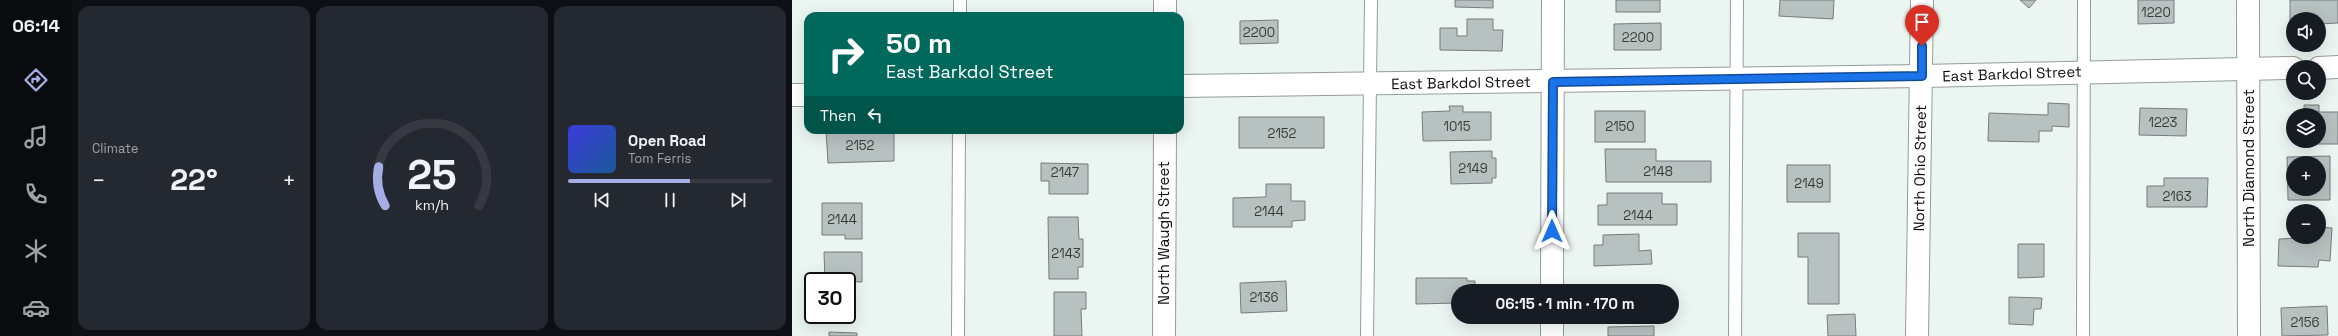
<!DOCTYPE html>
<html lang="en">
<head>
<meta charset="utf-8">
<style>
  :root { --surface:#171b24; --page:#242831; --text:#f1f3f6; --muted:#9ea1a6; --line:#363941; --accent:#a5aee4 }
  body { margin:0; font-family:"Space Grotesk",sans-serif; background:var(--page); color:var(--text); height:100vh; display:flex; flex-direction:column; font-size:15px; white-space:nowrap }
  * { box-sizing:border-box; margin:0 }
  p { font-size:13px; color:var(--muted) }
  .icon { flex:none; width:22px; height:22px; fill:none; stroke:currentColor; stroke-width:2; stroke-linecap:round; stroke-linejoin:round }
  .map { position:relative; flex:1; overflow:hidden }
  .drawer { display:flex; flex-direction:column; gap:6px; padding:6px; background:#0d0f14; width:720px }
  .drawer>* { flex:none }
  .hud { position:absolute; left:12px; top:12px; width:380px; height:122px; border-radius:12px; box-shadow:0 4px 16px #0002; background:#00695c; color:#fff; overflow:hidden }
  .controls { position:absolute; left:1494px; top:12px; display:grid; gap:8px }
  .controls a { display:grid; place-items:center; width:40px; height:40px; border-radius:50%; background:var(--surface); box-shadow:0 4px 16px #0002; font-size:20px }
  .speed { position:absolute; left:12px; top:272px; display:flex; gap:8px; font-size:20px; font-weight:700; text-align:center }
  .speed>* { display:grid; place-content:center; width:52px; height:52px; border-radius:50%; background:var(--surface); box-shadow:0 4px 16px #0002; line-height:1 }
  .speed .limit { border:2px solid #111; border-radius:6px; background:#fff; color:#111 }
  .pin { position:absolute; display:grid; place-items:center; width:34px; height:34px; color:#fff; margin:-41px -17px; border-radius:50% 50% 50% 0; rotate:-45deg; box-shadow:0 0 4px #0007 }
  .pin .icon { rotate:45deg }
  .me { position:absolute; width:44px; margin:-22px; rotate:0deg; stroke-linejoin:round; filter:drop-shadow(0 0 3px #0008) }
  .turn { display:flex; align-items:center; gap:14px; height:84px; padding:0 16px; font-size:18px }
  .turn .icon { width:52px; height:52px; stroke-width:2.5 }
  .turn b { display:block; font-size:28px; line-height:34px }
  .then { display:flex; align-items:center; height:38px; padding:0 16px; background:#0003; gap:8px; font-size:15px }
  .big { font-size:30px; font-weight:700; line-height:1.1 }
  .drawer .widget { flex:1; display:flex; flex-direction:column; justify-content:center; gap:6px; min-width:0; padding:0 14px; border-radius:12px; background:var(--page) }
  .drawer .dial { align-items:center; gap:0 }
  .dial svg { height:104px; overflow:visible; fill:none; stroke:var(--line); stroke-width:7; stroke-linecap:round; text-anchor:middle }
  .dial text { fill:var(--text); stroke:none }
  .song { display:flex; align-items:center; gap:12px }
  .cover { width:48px; height:48px; border-radius:6px; background:linear-gradient(135deg,hsl(240 70% 55%),hsl(210 70% 35%)) }
  .played { height:4px; border-radius:2px; background:linear-gradient(90deg,var(--accent) 60%,var(--line) 60%) }
  .keys { display:flex; justify-content:space-around; direction:ltr }
  .heat { display:flex; justify-content:space-between; align-items:center; font-size:22px; direction:ltr }
  .drawer .tiles { flex:1; display:grid; gap:6px; grid-template-columns:repeat(3,1fr) }
  .trip { position:absolute; left:659px; top:284px; width:228px; height:40px; border-radius:20px; background:var(--surface); box-shadow:0 4px 16px #0002; font-weight:700; line-height:40px; text-align:center }
  main { display:flex; flex:1; min-height:0 }
  .tab-bar { display:flex; flex-direction:column; width:72px; justify-content:space-around; align-items:center; background:#090b0e; color:var(--muted) }
  .tab-bar .icon { width:28px; height:28px }
  .tab-bar .current { color:var(--accent) }
  .tab-bar b { font-size:18px; color:var(--text) }
  .map>svg:first-child { display:block }
  .building { fill:#b7c1c0; stroke:#747d7d; fill-rule:evenodd }
  .lines { fill:none; stroke-linecap:round; stroke-linejoin:round }
  .lane-casing { stroke:#949d9a; stroke-width:14 }
  .street-casing { stroke:#949d9a; stroke-width:24 }
  .secondary-casing { stroke:#949d9a; stroke-width:24 }
  .lane { stroke:#fff; stroke-width:12 }
  .street { stroke:#fff; stroke-width:22 }
  .secondary { stroke:#fff; stroke-width:22 }
  .route-casing { stroke:#114b97; stroke-width:10 }
  .route { stroke:#1a73e8; stroke-width:7 }
  .labels { text-anchor:middle; stroke-width:3; stroke-linejoin:round; paint-order:stroke }
  .number-label { font-size:13px; fill:#373c3a }
  .street-label { font-size:15px; fill:#0c0f0e; stroke:#fff }
</style>
</head>
<body>
<main>
<nav class="tab-bar">
<b>06:14</b>
<svg class="icon current" aria-label="directions" viewBox="0 0 24 24"><path d="M12 3l9 9-9 9-9-9zM9 14v-3h6M13 9l2 2-2 2"/></svg>
<svg class="icon" aria-label="music" viewBox="0 0 24 24"><path d="M9 18V5l10-2v13"/><circle cx="6" cy="18" r="3"/><circle cx="16" cy="16" r="3"/></svg>
<svg class="icon" aria-label="phone" viewBox="0 0 24 24"><path d="M5 4h4l2 5-3 2q2 4 5 5l2-3 5 2v4C11 20 4 13 5 4z"/></svg>
<svg class="icon" aria-label="climate" viewBox="0 0 24 24"><path d="M12 3v18M4 7l16 10M4 17L20 7"/></svg>
<svg class="icon" aria-label="car" viewBox="0 0 24 24"><path d="M5 17H2v-5l4-1 3-4h7l3 4 3 1v5h-3M9 17h6M6 11h13"/><circle cx="7" cy="17" r="2"/><circle cx="17" cy="17" r="2"/></svg>
</nav>
<section class="drawer">
<div class="tiles">
<div class="widget"><p>Climate</p>
<div class="heat"><a>−</a><b class="big">22°</b><a>+</a></div>
</div>
<div class="widget dial"><svg viewBox="0 0 100 80">
<path d="M14 69A42 42 0 1 1 86 69"/>
<path d="M14 69A42 42 0 0 1 9 39" stroke="#a5aee4"/>
<text x="50" y="56" font-size="32" font-weight="700">25</text>
<text x="50" y="72" font-size="11">km/h</text>
</svg></div>
<div class="widget">
<div class="song"><i class="cover"></i><div><b>Open Road</b><p>Tom Ferris</p></div></div>
<div class="played"></div>
<div class="keys"><svg class="icon" aria-label="previous" viewBox="0 0 24 24"><path d="M18 5L8 12l10 7zM5 5v14"/></svg><svg class="icon" aria-label="pause" viewBox="0 0 24 24"><path d="M8 5v14M16 5v14"/></svg><svg class="icon" aria-label="next" viewBox="0 0 24 24"><path d="M6 5l10 7-10 7zM19 5v14"/></svg></div>
</div>
</div>
</section>
<div class="map">
<svg width="1546" height="336" viewBox="0 0 1546 336">
  <rect width="100%" height="100%" fill="#ebf5f1"/>
  <g class="building">
    <path d="M663,0h38v8l-38,-1z"/>
    <rect x="824" y="0" width="44" height="12"/>
    <path d="M988,0h54l-1,19 -54,-3z"/>
    <path d="M1228,0h16l-7,8z"/>
    <path d="M1346,0h36v23l-36,1z"/>
    <path d="M1498,0h48v23l-19,1v-5h-26v5h-3z"/>
    <path d="M675,19h26v11h10l-1,21 -62,-1v-22h17v8h10z"/>
    <path d="M486,20v23l-38,1v-23z"/>
    <path d="M869,23v27h-47v-26z"/>
    <path d="M1256,103l21,1v23l-17,-1v5h-13v11l-51,-1 1,-28 59,2z"/>
    <path d="M1512,105h15v7h19v32h-42v-3h23v-26h-23v-4h8z"/>
    <path d="M657,106h14v6h28v28l-68,1 -1,-29 28,-1z"/>
    <path d="M1348,108l47,1 -1,27 -47,-1z"/>
    <rect x="803" y="111" width="50" height="31"/>
    <rect x="447" y="117" width="85" height="31"/>
    <path d="M34,130h68v31l-66,2z"/>
    <path d="M813,149h51v12h55v21h-105z"/>
    <path d="M700,151v7h4v20h-4v5l-41,1 -1,-32z"/>
    <path d="M1538,156v44h-42l-1,-43zM1501,163h26v26h-26z"/>
    <path d="M249,163l47,1v30h-39v-13h-8z"/>
    <rect x="995" y="165" width="43" height="37"/>
    <path d="M1372,178h44l-1,29h-60v-21h17z"/>
    <path d="M474,184h25v17h14v19l-13,1v6h-59v-29l33,-1z"/>
    <path d="M815,193h55v11h15v21h-79v-20h9z"/>
    <path d="M30,203h40v36h-17v-4h-23z"/>
    <path d="M256,217h30l1,22h4v28h-5v12h-29z"/>
    <path d="M1527,227l13,1 -2,33 -11,-1 -1,7 -40,-1 1,-27 40,-2z"/>
    <path d="M1006,233h41v71h-31v-47h-10z"/>
    <path d="M847,234v17l12,-1 1,14 -58,2v-21h9v-10z"/>
    <path d="M1226,244h26v33l-26,1z"/>
    <path d="M32,252h38v30l-37,-1z"/>
    <path d="M624,278h51v3h8v10h-17v12l-42,1z"/>
    <path d="M494,281l1,30 -46,2 -1,-30z"/>
    <path d="M55,290h4v33h-28v-8h24z"/>
    <path d="M262,292h32v17h-5l1,27h-28z"/>
    <path d="M1217,297l33,1 -1,11h-7l-1,16 -24,-1z"/>
    <path d="M1535,306l1,29 -46,1 -1,-28z"/>
    <path d="M1063,314l1,22h-28l-1,-21z"/>
    <path d="M862,326v10h-46v-9z"/>
    <path d="M37,332l28,1v3h-28z"/>
  </g>
  <g class="lines">
    <defs>
      <g id="lane">
        <path d="M168,16v-16"/>
        <path d="M166,336l1,-206"/>
        <path d="M575,336l4,-336"/>
        <path d="M943,336l2,-336"/>
        <path d="M1291,336l1,-336"/>
      </g>
      <g id="street">
        <path d="M1456,0l1,336"/>
        <path d="M373,16v-16"/>
        <path d="M1527,68l19,-1"/>
        <path d="M388,86l742,-10 371,-8"/>
        <path d="M0,95h16"/>
        <path d="M760,291l1,-291"/>
        <path d="M372,336l1,-206"/>
        <path d="M760,336v-19"/>
      </g>
      <path id="secondary" d="M1125,336l5,-336"/>
    </defs>
    <use href="#lane" class="lane-casing"/>
    <use href="#street" class="street-casing"/>
    <use href="#secondary" class="secondary-casing"/>
    <use href="#lane" class="lane"/>
    <use href="#street" class="street"/>
    <use href="#secondary" class="secondary"/>
  </g>
  <g class="lines">
    <defs>
      <path id="route" d="M760,231l1,-149 369,-6v-30"/>
    </defs>
    <use href="#route" class="route-casing"/>
    <use href="#route" class="route"/>
  </g>
  <g class="labels">
    <g class="number-label">
      <text x="1364" y="17">1220</text>
      <text x="467" y="37">2200</text>
      <text x="846" y="42">2200</text>
      <text x="1371" y="127">1223</text>
      <text x="665" y="131">1015</text>
      <text x="828" y="131">2150</text>
      <text x="490" y="138">2152</text>
      <text x="68" y="150">2152</text>
      <text x="681" y="173">2149</text>
      <text x="866" y="176">2148</text>
      <text x="273" y="177">2147</text>
      <text x="1017" y="188">2149</text>
      <text x="1385" y="201">2163</text>
      <text x="477" y="216">2144</text>
      <text x="846" y="220">2144</text>
      <text x="50" y="224">2144</text>
      <text x="274" y="258">2143</text>
      <text x="472" y="302">2136</text>
      <text x="1513" y="327">2156</text>
    </g>
    <g class="street-label">
      <text transform="translate(1220 74) rotate(-2)" y="5">East Barkdol Street</text>
      <text transform="translate(669 83) rotate(-1)" y="5">East Barkdol Street</text>
      <text transform="translate(1128 168) rotate(-89)" y="5">North Ohio Street</text>
      <text transform="translate(1457 168) rotate(-90)" y="5">North Diamond Street</text>
      <text transform="translate(372 233) rotate(-90)" y="5">North Waugh Street</text>
    </g>
  </g>
</svg>
<div class="controls">
<a><svg class="icon" aria-label="sound" viewBox="0 0 24 24"><path d="M4 9h4l5-4v14l-5-4H4zM17 9q2 3 0 6"/></svg></a>
<a><svg class="icon" aria-label="search" viewBox="0 0 24 24"><circle cx="10" cy="10" r="6"/><path d="M15 15l6 6"/></svg></a>
<a><svg class="icon" aria-label="layers" viewBox="0 0 24 24"><path d="M12 4l9 5-9 5-9-5zM3 14l9 5 9-5"/></svg></a>
<a>+</a>
<a>−</a>
</div>
<div class="speed"><div class="limit">30</div></div>
<div class="pin" style="left:1130px;top:46px;background:#d93025"><svg class="icon" aria-label="arrive" viewBox="0 0 24 24"><path d="M6 21V4h12l-3 4 3 4H6"/></svg></div>
<svg class="me" style="left:760px;top:231px" viewBox="-20 -20 40 40"><path d="M0-17L14 15 0 8-14 15z" fill="#1a73e8" stroke="#fff" stroke-width="4"/></svg>
<div class="trip">06:15 · 1 min · 170 m</div>
<div class="hud">
<div class="turn"><svg class="icon" aria-label="right" viewBox="0 0 24 24"><path d="M7 20v-9h11M14 6l5 5-5 5"/></svg><div><b>50 m</b>East Barkdol Street</div></div>
<div class="then">Then<svg class="icon" aria-label="left" viewBox="0 0 24 24"><path d="M17 20v-9H6M10 6l-5 5 5 5"/></svg></div>
</div>
</div>
</main>
</body>
</html>
